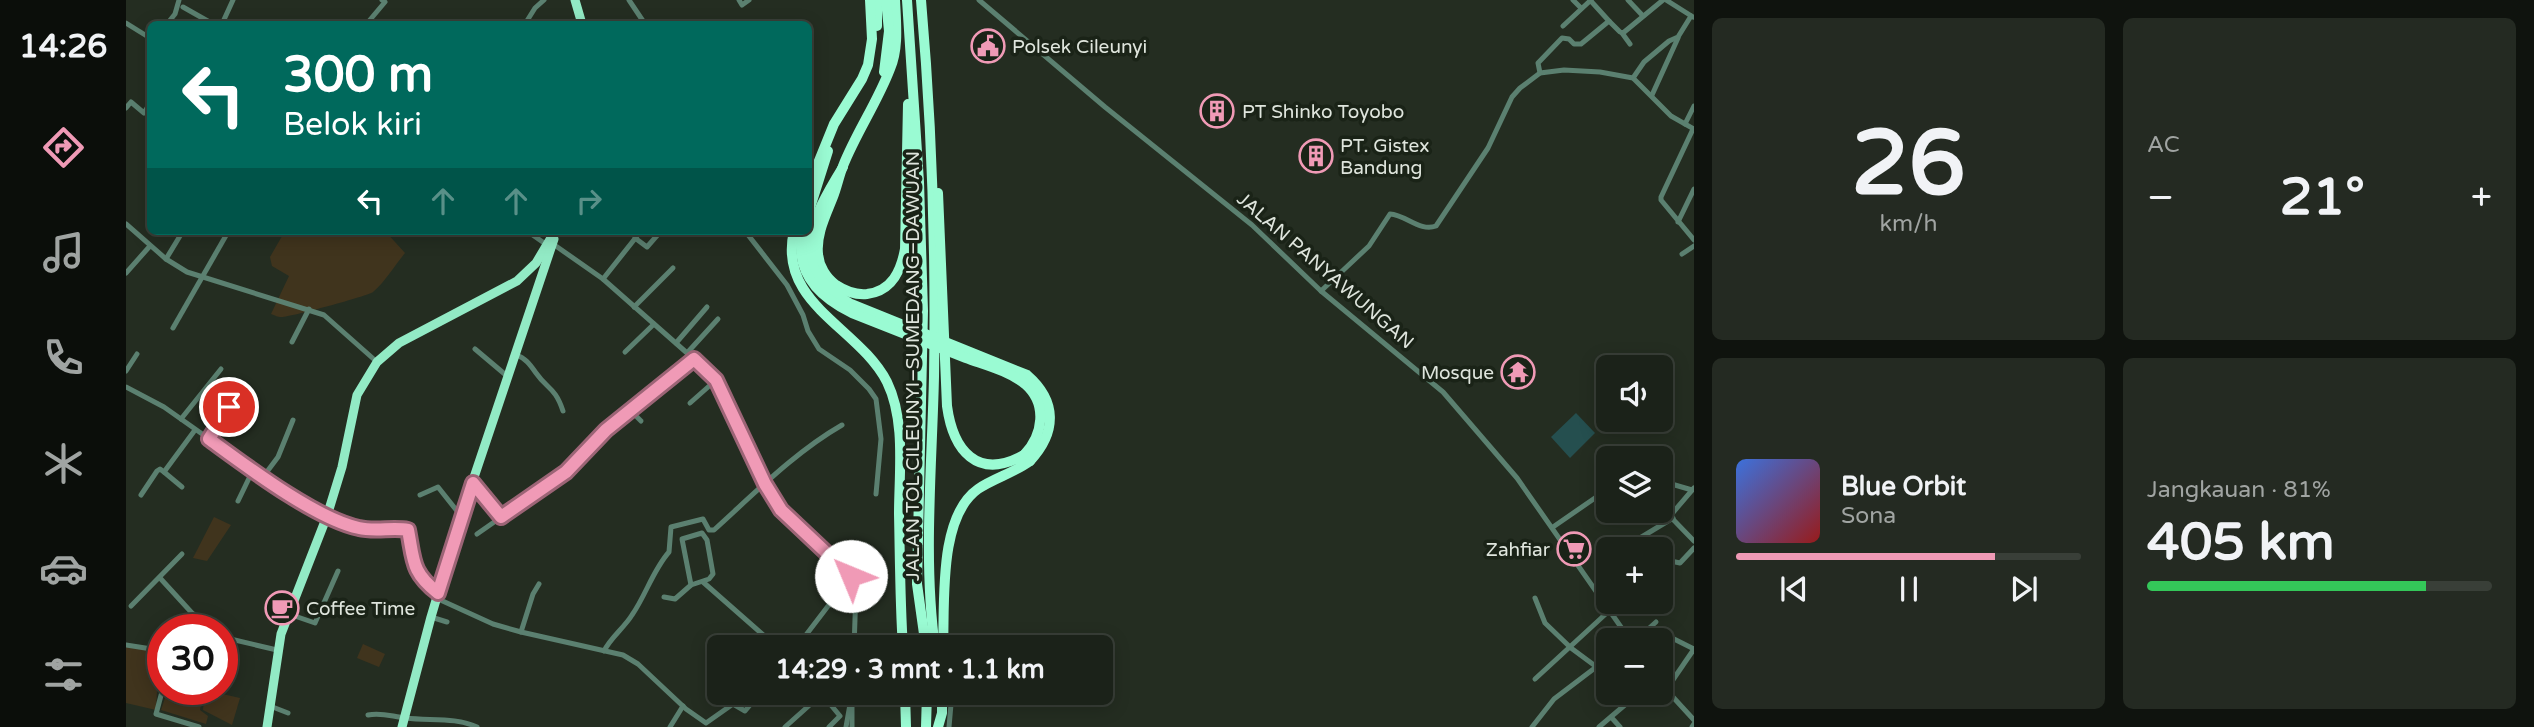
<!DOCTYPE html>
<html lang="id">
<head>
<meta charset="utf-8">
<style>
  :root { --surface:#1b2219; --page:#242a22; --text:#f1f3f6; --muted:#a0a4a2; --line:#393f38; --accent:#f09ab6 }
  body { margin:0; font-family:"Varela Round",sans-serif; background:var(--page); color:var(--text); height:100vh; display:flex; flex-direction:column; font-size:26px; white-space:nowrap }
  * { box-sizing:border-box; margin:0 }
  p { font-size:23px; color:var(--muted) }
  .icon { flex:none; width:38px; height:38px; fill:none; stroke:currentColor; stroke-width:2; stroke-linecap:round; stroke-linejoin:round }
  .map { position:relative; flex:1; overflow:hidden }
  .side { display:flex; flex-direction:column; gap:18px; padding:18px; background:#0f130e; width:840px }
  .side>* { flex:none }
  .guide { position:absolute; left:21px; top:21px; width:665px; height:214px; border-radius:10px; box-shadow:0 4px 18px #0003,0 0 0 2px var(--line); background:#00695c; color:#fff; overflow:hidden }
  .fabs { position:absolute; left:1470px; top:355px; display:grid; gap:14px }
  .fabs a { display:grid; place-items:center; width:77px; height:77px; border-radius:10px; background:var(--surface); box-shadow:0 4px 18px #0003,0 0 0 2px var(--line); font-size:35px }
  .speed { position:absolute; left:21px; top:614px; display:flex; gap:14px; font-size:35px; font-weight:700; text-align:center }
  .speed>* { display:grid; place-content:center; width:91px; height:91px; border-radius:50%; background:var(--surface); box-shadow:0 4px 18px #0003,0 0 0 2px var(--line); line-height:1 }
  .speed .limit { border:10px solid #d22; background:#fff; color:#111 }
  .pin { position:absolute; display:grid; place-items:center; width:60px; height:60px; color:#fff; margin:-30px; border:4px solid #fff; border-radius:50%; box-shadow:0 2px 7px #0007 }
  .me { position:absolute; width:77px; margin:-38px; rotate:315deg; stroke-linejoin:round; filter:drop-shadow(0 0 5px #0008) }
  .turn { display:flex; align-items:center; gap:24px; height:147px; padding:0 21px; font-size:32px }
  .turn .icon { width:91px; height:91px; stroke-width:2.5 }
  .turn b { display:block; font-size:49px; line-height:60px }
  .lanes { display:flex; align-items:center; height:66px; padding:0 21px; background:#0003; justify-content:center; gap:35px; direction:ltr }
  .lanes .off { opacity:.35 }
  .big { font-size:52px; font-weight:700; line-height:1.1 }
  .side .tile { flex:1; display:flex; flex-direction:column; justify-content:center; gap:10px; min-width:0; padding:0 24px; border-radius:10px; background:var(--page) }
  .side .dial { align-items:center; gap:0 }
  .dial b { font-size:91px; line-height:1 }
  .song { display:flex; align-items:center; gap:21px }
  .cover { width:84px; height:84px; border-radius:10px; background:linear-gradient(135deg,hsl(220 70% 55%),hsl(0 70% 35%)) }
  .played { height:7px; border-radius:4px; background:linear-gradient(90deg,var(--accent) 75%,var(--line) 75%) }
  .keys { display:flex; justify-content:space-around; direction:ltr }
  .heat { display:flex; justify-content:space-between; align-items:center; font-size:38px; direction:ltr }
  .charge { height:10px; border-radius:5px; background:linear-gradient(90deg,#34c759 81%,var(--line) 0) }
  .side .tiles { flex:1; display:grid; gap:18px; grid-template-columns:repeat(2,1fr) }
  .trip { position:absolute; left:581px; top:635px; width:406px; height:70px; border-radius:10px; background:var(--surface); box-shadow:0 4px 18px #0003,0 0 0 2px var(--line); font-weight:700; line-height:70px; text-align:center }
  main { display:flex; flex:1; min-height:0 }
  .tab-bar { display:flex; flex-direction:column; width:126px; justify-content:space-around; align-items:center; background:#0b0e0a; color:var(--muted) }
  .tab-bar .icon { width:49px; height:49px }
  .tab-bar .active { color:var(--accent) }
  .tab-bar b { font-size:32px; color:var(--text) }
  .map>svg:first-child { display:block }
  .green { fill:#40341d }
  .water { fill:#254f4f }
  .lines { fill:none; stroke-linecap:round; stroke-linejoin:round }
  .minor { stroke:#5b8070; stroke-width:5 }
  .trunk { stroke:#92eac5; stroke-width:9 }
  .motorway { stroke:#9afbd3; stroke-width:10 }
  .motorway-bridge { stroke:#9afbd3; stroke-width:10 }
  .route-casing { stroke:#9c6476; stroke-width:18 }
  .route { stroke:#f09ab6; stroke-width:12 }
  .labels { text-anchor:middle; stroke-width:7; stroke-linejoin:round; paint-order:stroke }
  .poi-label { font-size:19px; fill:#dfe5dd; stroke:#1a2317; text-anchor:start }
  .street-label { font-size:19px; fill:#dfe5dd; stroke:#1a2317 }
</style>
</head>
<body>
<main>
<nav class="tab-bar">
<b>14:26</b>
<svg class="icon active" aria-label="directions" viewBox="0 0 24 24"><path d="M12 3l9 9-9 9-9-9zM9 14v-3h6M13 9l2 2-2 2"/></svg>
<svg class="icon" aria-label="music" viewBox="0 0 24 24"><path d="M9 18V5l10-2v13"/><circle cx="6" cy="18" r="3"/><circle cx="16" cy="16" r="3"/></svg>
<svg class="icon" aria-label="phone" viewBox="0 0 24 24"><path d="M5 4h4l2 5-3 2q2 4 5 5l2-3 5 2v4C11 20 4 13 5 4z"/></svg>
<svg class="icon" aria-label="climate" viewBox="0 0 24 24"><path d="M12 3v18M4 7l16 10M4 17L20 7"/></svg>
<svg class="icon" aria-label="car" viewBox="0 0 24 24"><path d="M5 17H2v-5l4-1 3-4h7l3 4 3 1v5h-3M9 17h6M6 11h13"/><circle cx="7" cy="17" r="2"/><circle cx="17" cy="17" r="2"/></svg>
<svg class="icon" aria-label="filters" viewBox="0 0 24 24"><path d="M4 7h16M4 17h16"/><circle cx="9" cy="7" r="2"/><circle cx="15" cy="17" r="2"/></svg>
</nav>
<div class="map">
<svg width="1568" height="727" viewBox="0 0 1568 727">
  <rect width="100%" height="100%" fill="#242d21"/>
  <g class="green">
    <path d="M159,231h100l20,22c-10,12 -20,29 -32,39 -5,4 -83,25 -91,25 -6,0 -5,-1 -11,-3l18,-38 -17,-10 -2,-9z"/>
    <path d="M88,517l17,8 -24,36 -14,-3z"/>
    <path d="M237,644l22,10 -6,13 -22,-9z"/>
    <path d="M0,647l33,4 -3,59 -30,-7z"/>
    <path d="M61,690l16,2 -3,18 8,6 -2,8 -45,-14 5,-15 16,3z"/>
    <path d="M79,690l35,8 -8,27 -29,-15z"/>
  </g>
  <path class="water" d="M1450,413l19,20 -25,25 -19,-21z"/>
  <g class="lines">
    <g class="minor">
      <path d="M503,0l16,24"/>
      <path d="M613,0l3,5 7,-5"/>
      <path d="M853,0l126,107 147,118 69,66 122,101 74,86 113,162"/>
      <path d="M1447,0l8,8"/>
      <path d="M1464,0l19,21"/>
      <path d="M1502,0l15,16"/>
      <path d="M1540,0l27,17"/>
      <path d="M57,7l30,17"/>
      <path d="M0,23l24,15"/>
      <path d="M41,24l8,-10 4,-14"/>
      <path d="M96,24l11,-24"/>
      <path d="M244,24l-1,-3 16,-19 -3,-2"/>
      <path d="M399,24l10,-16 9,-8"/>
      <path d="M1437,26l28,-26"/>
      <path d="M1496,33l8,11"/>
      <path d="M1414,73l-2,-10 24,-25 7,1 5,5h7l28,-23 11,11 3,1 40,-33"/>
      <path d="M1507,78l11,-16 25,-21 9,-4 13,-21"/>
      <path d="M1526,95l26,-57"/>
      <path d="M0,108l5,-6 13,11 6,-10"/>
      <path d="M1559,124l9,-18"/>
      <path d="M1567,129l-32,68v3l33,40"/>
      <path d="M1552,222l16,-33"/>
      <path d="M0,224l40,35 21,13 137,43 53,47"/>
      <path d="M401,231l20,14"/>
      <path d="M619,231l42,54 16,30 5,16 11,18 31,21 19,19 7,10 5,40 -5,55"/>
      <path d="M509,238l12,9 14,-16"/>
      <path d="M427,244l50,35 109,96 9,15 44,94 16,26 70,66 5,14 -2,58"/>
      <path d="M1556,254l12,-8"/>
      <path d="M40,259l17,-28"/>
      <path d="M0,273l24,-27"/>
      <path d="M477,279l38,-48"/>
      <path d="M1195,291l48,-45 21,-32c16,1 30,18 46,12l52,-78 24,-51 8,-9 20,-15 24,-3 36,2 33,6 38,38 23,13"/>
      <path d="M508,307l39,-39"/>
      <path d="M47,328l55,-96"/>
      <path d="M166,342l17,-33"/>
      <path d="M550,343l31,-36"/>
      <path d="M349,349l32,27"/>
      <path d="M499,352l29,-28"/>
      <path d="M561,353l31,-34"/>
      <path d="M389,354c11,5 14,9 21,19 12,17 19,14 27,38"/>
      <path d="M0,371l11,-17"/>
      <path d="M0,387l38,20 99,70 64,39 33,13 48,1c6,29 4,43 29,63"/>
      <path d="M564,403l26,-23"/>
      <path d="M504,410l11,11"/>
      <path d="M55,419l40,-50"/>
      <path d="M83,439l32,-51"/>
      <path d="M38,472l18,15"/>
      <path d="M137,477l15,-20 15,-37"/>
      <path d="M347,483l28,34"/>
      <path d="M1535,486l7,-3 24,7"/>
      <path d="M15,495l16,-24 3,-2 4,3 31,-42"/>
      <path d="M294,495l18,-8 23,29"/>
      <path d="M112,501l15,-31"/>
      <path d="M1535,507l33,34"/>
      <path d="M1504,516l6,-5"/>
      <path d="M1544,516l24,-28"/>
      <path d="M1427,527l55,-38"/>
      <path d="M576,533l5,7 6,34 -4,5 -18,6 -9,-46z"/>
      <path d="M351,534l89,-62 40,-42 88,-71"/>
      <path d="M1504,544l43,-26"/>
      <path d="M1535,563l5,-3 14,3 14,-15"/>
      <path d="M34,578l32,35 21,17"/>
      <path d="M577,582l75,66"/>
      <path d="M538,597l11,2 16,-14"/>
      <path d="M310,598l57,26 28,8 12,-38 6,-10"/>
      <path d="M1409,598l10,25 26,25 27,20"/>
      <path d="M5,606l51,-52"/>
      <path d="M163,614l26,9 23,-52"/>
      <path d="M305,617l16,5"/>
      <path d="M395,632l102,23 15,9 48,45 20,14 27,-19 12,7 15,-18"/>
      <path d="M1538,634l30,15"/>
      <path d="M96,637l55,13"/>
      <path d="M844,639l5,9"/>
      <path d="M1510,640l20,-18"/>
      <path d="M0,645l32,5 5,16"/>
      <path d="M670,648l55,-72"/>
      <path d="M478,651c7,-14 20,-23 28,-36 14,-20 21,-45 37,-63l2,-25 32,-8 6,11h5c41,-37 81,-78 128,-105"/>
      <path d="M1409,679l75,-69"/>
      <path d="M1535,684l33,36"/>
      <path d="M37,688l-7,26 43,13"/>
      <path d="M1540,690l28,-41"/>
      <path d="M695,693l19,23 -11,11"/>
      <path d="M144,706l18,7"/>
      <path d="M242,715c14,-3 25,2 38,3 23,3 50,-1 71,9"/>
      <path d="M1485,717l9,10"/>
      <path d="M544,727l13,-21"/>
      <path d="M659,727l37,-33"/>
      <path d="M720,727l6,-34"/>
      <path d="M726,727v-20"/>
      <path d="M823,727l3,-34"/>
      <path d="M1406,727l22,-28 54,-41"/>
      <path d="M1473,727l40,-34"/>
      <path d="M1566,727l2,-3"/>
    </g>
    <g class="trunk">
      <path d="M449,0l7,24"/>
      <path d="M141,727l14,-93 46,-118 15,-49 15,-72 20,-33 22,-19 118,-62 19,-18 19,-32"/>
      <path d="M276,727l29,-110 30,-101 93,-277"/>
    </g>
    <g class="motorway">
      <path d="M769,0c1,23 4,48 -5,69 -13,34 -34,64 -47,97 -4,10 -6,21 -10,31 -7,18 -17,37 -15,57 1,12 8,24 18,31 9,6 20,10 31,9 25,-3 34,-23 38,-45l3,-145"/>
      <path d="M781,0l12,182 4,129 -6,273 9,64"/>
      <path d="M795,0c11,125 15,251 13,377 -2,89 -11,183 1,271"/>
      <path d="M751,26v-26"/>
      <path d="M758,72l5,-41 -3,-31"/>
      <path d="M682,188l26,-64 28,-45 6,-14 4,-26 -2,-39"/>
      <path d="M812,193l9,213c6,44 30,75 77,49"/>
      <path d="M682,214l20,-63"/>
      <path d="M668,231c-17,73 65,96 93,151 19,39 12,90 12,132 1,45 1,89 4,134"/>
      <path d="M817,648c2,-45 -5,-131 35,-159 16,-11 36,-16 52,-28"/>
      <path d="M779,693l1,34"/>
      <path d="M800,727l1,-34"/>
      <path d="M812,727l4,-14v-20"/>
    </g>
    <g class="motorway-bridge">
      <path d="M717,167c-32,52 -58,100 8,137l176,71c30,26 30,57 3,86"/>
      <path d="M677,231c-9,40 14,65 49,82 38,15 76,30 114,45 19,7 43,13 59,26 23,20 18,51 -1,71"/>
    </g>
  </g>
  <g class="lines">
    <defs>
      <path id="route" d="M103,407l-20,32c37,27 107,80 150,89 16,4 34,-1 49,2 6,30 3,42 30,63l35,-110 28,34 65,-45 40,-42 88,-71 22,21 49,104 16,26 70,66"/>
    </defs>
    <use href="#route" class="route-casing"/>
    <use href="#route" class="route"/>
  </g>
  <defs>
    <symbol id="civic-ring" viewBox="-11 -11 22 22"><circle r="9.5" fill="#1a2317" stroke="#f09ab6" stroke-width="1.5"/><path d="M-.6-6.5H3V-4.5H.6V-3L4-1V1h2V6H-6V1h2V-1L-.6-3ZM-1.2 2.5V6h2.4V2.5Z" fill="#f09ab6"/></symbol>
    <symbol id="building-ring" viewBox="-11 -11 22 22"><circle r="9.5" fill="#1a2317" stroke="#f09ab6" stroke-width="1.5"/><path d="M-4-6H4V6H1V3H-1V6H-4ZM-2.5-4.3h1.7v1.8h-1.7ZM.8-4.3h1.7v1.8H.8ZM-2.5-1h1.7V.8h-1.7ZM.8-1h1.7V.8H.8Z" fill="#f09ab6"/></symbol>
    <symbol id="temple-ring" viewBox="-11 -11 22 22"><circle r="9.5" fill="#1a2317" stroke="#f09ab6" stroke-width="1.5"/><path d="M0-6L5-2H3V0L6.5 2.5H4V6H1.5V3h-3V6H-4V2.5H-6.5L-3 0V-2H-5Z" fill="#f09ab6"/></symbol>
    <symbol id="supermarket-ring" viewBox="-11 -11 22 22"><circle r="9.5" fill="#1a2317" stroke="#f09ab6" stroke-width="1.5"/><path d="M-6-5.5h2.5l.6 2H6L4.5 2H-2.5L-4.4-4H-6ZM-1.5 3.2a1.3 1.3 0 1 0 .1 0ZM3 3.2a1.3 1.3 0 1 0 .1 0Z" fill="#f09ab6"/></symbol>
    <symbol id="cafe-ring" viewBox="-11 -11 22 22"><circle r="9.5" fill="#1a2317" stroke="#f09ab6" stroke-width="1.5"/><path d="M-5.5-4.5H6V0H3Q3 3.5 0 3.5H-2.5Q-5.5 3.5-5.5 0ZM3-3.2v2h1.7v-2ZM-6 4.5H4V6H-6Z" fill="#f09ab6"/></symbol>
  </defs>
  <g fill-rule="evenodd">
    <use href="#civic-ring" x="843" y="27" width="38" height="38"/>
    <use href="#building-ring" x="1072" y="92" width="38" height="38"/>
    <use href="#building-ring" x="1171" y="137" width="38" height="38"/>
    <use href="#temple-ring" x="1373" y="353" width="38" height="38"/>
    <use href="#supermarket-ring" x="1429" y="530" width="38" height="38"/>
    <use href="#cafe-ring" x="137" y="589" width="38" height="38"/>
  </g>
  <g class="labels">
    <g class="poi-label">
      <text x="886" y="53">Polsek Cileunyi</text>
      <text x="1116" y="118">PT Shinko Toyobo</text>
      <text x="1214" y="152">PT. Gistex<tspan x="1214" dy="22">Bandung</tspan></text>
      <text x="1368" y="379" text-anchor="end">Mosque</text>
      <text x="1424" y="556" text-anchor="end">Zahfiar</text>
      <text x="180" y="615">Coffee Time</text>
    </g>
    <g class="street-label">
      <text transform="translate(1200 270) rotate(41)" y="7">JALAN PANYAWUNGAN</text>
      <text transform="translate(786 366) rotate(-90)" y="7">JALAN TOL CILEUNYI–SUMEDANG–DAWUAN</text>
    </g>
  </g>
</svg>
<div class="fabs">
<a><svg class="icon" aria-label="sound" viewBox="0 0 24 24"><path d="M4 9h4l5-4v14l-5-4H4zM17 9q2 3 0 6"/></svg></a>
<a><svg class="icon" aria-label="layers" viewBox="0 0 24 24"><path d="M12 4l9 5-9 5-9-5zM3 14l9 5 9-5"/></svg></a>
<a>+</a>
<a>−</a>
</div>
<div class="speed"><div class="limit">30</div></div>
<div class="pin" style="left:103px;top:407px;background:#d93025"><svg class="icon" aria-label="arrive" viewBox="0 0 24 24"><path d="M6 21V4h12l-3 4 3 4H6"/></svg></div>
<svg class="me" style="left:725px;top:576px" viewBox="-20 -20 40 40"><circle r="19" fill="#fff"/><path d="M0-13L10 11 0 6-10 11z" fill="#f09ab6"/></svg>
<div class="trip">14:29 · 3 mnt · 1.1 km</div>
<div class="guide">
<div class="turn"><svg class="icon" aria-label="left" viewBox="0 0 24 24"><path d="M17 20v-9H6M10 6l-5 5 5 5"/></svg><div><b>300 m</b>Belok kiri</div></div>
<div class="lanes"><svg class="icon" aria-label="left" viewBox="0 0 24 24"><path d="M17 20v-9H6M10 6l-5 5 5 5"/></svg><svg class="icon off" aria-label="ahead" viewBox="0 0 24 24"><path d="M12 20V5M6 11l6-6 6 6"/></svg><svg class="icon off" aria-label="ahead" viewBox="0 0 24 24"><path d="M12 20V5M6 11l6-6 6 6"/></svg><svg class="icon off" aria-label="right" viewBox="0 0 24 24"><path d="M7 20v-9h11M14 6l5 5-5 5"/></svg></div>
</div>
</div>
<section class="side">
<div class="tiles">
<div class="tile dial"><b>26</b><p>km/h</p></div>
<div class="tile"><p>AC</p>
<div class="heat"><a>−</a><b class="big">21°</b><a>+</a></div>
</div>
<div class="tile">
<div class="song"><i class="cover"></i><div><b>Blue Orbit</b><p>Sona</p></div></div>
<div class="played"></div>
<div class="keys"><svg class="icon" aria-label="previous" viewBox="0 0 24 24"><path d="M18 5L8 12l10 7zM5 5v14"/></svg><svg class="icon" aria-label="pause" viewBox="0 0 24 24"><path d="M8 5v14M16 5v14"/></svg><svg class="icon" aria-label="next" viewBox="0 0 24 24"><path d="M6 5l10 7-10 7zM19 5v14"/></svg></div>
</div>
<div class="tile"><p>Jangkauan · 81%</p><b class="big">405 km</b><div class="charge"></div></div>
</div>
</section>
</main>
</body>
</html>
